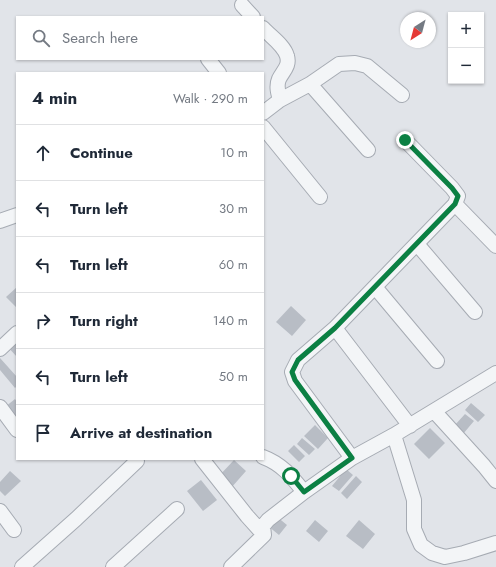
<!DOCTYPE html>
<meta charset="utf-8">
<style>
:root{--surface:#fff;--page:#f2f2f3;--text:#1f2937;--muted:#747a83;--line:#e0e1e3}
body{margin:0;font-family:Jost,sans-serif;background:var(--page);color:var(--text)}
.controls{position:absolute;right:12px;top:12px;display:grid;overflow:hidden;border-radius:0px;box-shadow:0 1px 3px #0004}
.controls button{width:36px;height:36px;display:grid;place-items:center;padding:0;border:0;border-bottom:1px solid var(--line);background:var(--surface);color:var(--text);font:20px sans-serif}
.compass{position:absolute;left:400px;top:12px;width:36px;height:36px;border-radius:50%;background:var(--surface);box-shadow:0 1px 3px #0004;rotate:216deg}
.stop{position:absolute;width:12px;height:12px;margin:-9px;border:3px solid #0b8043;border-radius:50%;background:#fff}
.stop.end{background:#0b8043;border-color:#fff;box-shadow:0 1px 4px #0008}
.list{margin:0;padding:0;list-style:none}
h2{display:flex;justify-content:space-between;align-items:center;height:52px;margin:0;padding:0 16px;font-size:17px}
h2 small{font-size:13px;font-weight:400;color:var(--muted)}
.list li{display:grid;grid-template-columns:26px 1fr auto;gap:12px;align-items:center;box-sizing:border-box;height:56px;padding:0 16px;border-top:1px solid var(--line)}
.list b{display:block;font-size:15px;white-space:nowrap}
.list em{font-size:13px;font-style:normal;color:var(--muted)}
.icon{flex:none;width:22px;height:22px;fill:none;stroke:currentColor;stroke-width:2;stroke-linecap:round;stroke-linejoin:round}
.map{position:relative;flex:none;width:496px;height:567px;overflow:hidden}
.search{position:absolute;background:var(--surface);box-shadow:0 1px 3px #0004;left:16px;top:16px;width:248px;height:44px;display:flex;align-items:center;gap:10px;box-sizing:border-box;padding:0 14px;border-radius:0px;color:var(--muted);font-size:15px}
.panel{position:absolute;background:var(--surface);box-shadow:0 1px 3px #0004;left:16px;top:72px;width:248px;height:388px;border-radius:0px}
.map>svg:first-child{display:block}
</style>
<div class="map">
<svg width="496" height="567" viewBox="0 0 496 567">
<rect width="100%" height="100%" fill="#e1e4e9"/>
<path fill="#b8bdc5" d="M 17,287 L 17,308 L 6,297 Z
M 291,306 L 306,320 L 292,336 L 276,322 Z
M 17,338 L 17,357 L 6,345 Z
M 0,358 L 17,377 L 17,386 L 15,388 L 0,370 Z
M 15,399 L 17,402 L 17,421 L 5,407 Z
M 471,403 L 485,415 L 478,422 L 465,410 Z
M 465,414 L 474,421 L 463,434 L 454,426 Z
M 315,425 L 328,438 L 318,449 L 304,436 Z
M 430,428 L 445,443 L 429,459 L 414,444 Z
M 302,438 L 315,449 L 309,455 L 297,444 Z
M 294,445 L 305,456 L 299,462 L 288,451 Z
M 234,460 L 246,471 L 231,488 L 218,477 Z
M 346,469 L 353,475 L 339,491 L 332,486 Z
M 10,471 L 21,481 L 5,496 L 0,491 L 0,482 Z
M 356,476 L 362,482 L 347,499 L 341,493 Z
M 201,480 L 217,500 L 203,511 L 187,491 Z
M 276,516 L 287,525 L 279,535 L 268,526 Z
M 315,520 L 328,531 L 319,542 L 306,531 Z
M 359,520 L 375,534 L 363,549 L 346,536 Z"/>
<g fill="none" stroke-linecap="round" stroke-linejoin="round">
<defs>
<path id="minor" d="M 242,5 L 253,17
M 263,28 C 270,36 284,45 287,56 C 290,66 283,71 279,79 C 276,86 278,93 280,100
M 208,59 L 219,73
M 310,84 L 368,150
M 263,113 L 280,100 L 310,84 L 339,64 L 355,63 L 367,66 L 402,95
M 263,127 L 320,197
M 405,140 L 452,188 L 458,196 L 455,204 L 335,328 L 410,426
M 455,204 L 496,246
M 0,221 L 17,215
M 417,244 L 475,312
M 375,287 L 437,361
M 0,349 L 17,333
M 0,407 L 17,430
M 434,411 L 484,466 L 496,481
M 394,435 L 414,500 L 414,529 L 421,545 L 432,553 L 445,557 L 464,553 L 496,543
M 263,457 C 282,464 292,477 304,492
M 352,458 L 394,435 L 496,373
M 202,459 L 247,516 L 264,535
M 0,511 L 14,530
M 22,567 L 76,519 L 137,461
M 113,567 L 177,509
M 231,567 L 264,535 L 263,526 L 268,520 L 304,492 L 352,458 L 295,381 L 292,372 L 298,360 L 335,328"/>
</defs>
<use href="#minor" stroke="#a6abb3" stroke-width="16"/>
<use href="#minor" stroke="#f3f5f7" stroke-width="14"/>
</g>
<g fill="none" stroke-linecap="round" stroke-linejoin="round">
<path stroke="#0b8043" stroke-width="5" d="M 291,476 L 304,492 L 352,458 L 295,380 L 292,372 L 298,360 L 335,328 L 455,204 L 458,196 L 452,188 L 405,140"/>
</g>
</svg>
<div class="controls">
<button>+</button>
<button>−</button>
</div>
<svg class="compass" viewBox="-18 -18 36 36"><path d="M0-13l5 13h-10z" fill="#e53935"/><path d="M0 13l5-13h-10z" fill="#747a83"/></svg>
<div class="stop" style="left:291px;top:476px"></div>
<div class="stop end" style="left:405px;top:140px"></div>
<div class="search"><svg class="icon" aria-label="search" viewBox="0 0 24 24"><circle cx="10" cy="10" r="6"/><path d="M15 15l6 6"/></svg>Search here</div>
<section class="panel">
<h2>4 min<small>Walk · 290 m</small></h2>
<ul class="list">
<li><svg class="icon" aria-label="ahead" viewBox="0 0 24 24"><path d="M12 20V5M6 11l6-6 6 6"/></svg><div><b>Continue</b></div><em>10 m</em></li>
<li><svg class="icon" aria-label="left" viewBox="0 0 24 24"><path d="M17 20v-9H6M10 6l-5 5 5 5"/></svg><div><b>Turn left</b></div><em>30 m</em></li>
<li><svg class="icon" aria-label="left" viewBox="0 0 24 24"><path d="M17 20v-9H6M10 6l-5 5 5 5"/></svg><div><b>Turn left</b></div><em>60 m</em></li>
<li><svg class="icon" aria-label="right" viewBox="0 0 24 24"><path d="M7 20v-9h11M14 6l5 5-5 5"/></svg><div><b>Turn right</b></div><em>140 m</em></li>
<li><svg class="icon" aria-label="left" viewBox="0 0 24 24"><path d="M17 20v-9H6M10 6l-5 5 5 5"/></svg><div><b>Turn left</b></div><em>50 m</em></li>
<li><svg class="icon" aria-label="arrive" viewBox="0 0 24 24"><path d="M6 21V4h12l-3 4 3 4H6"/></svg><div><b>Arrive at destination</b></div></li>
</ul>
</section>
</div>
